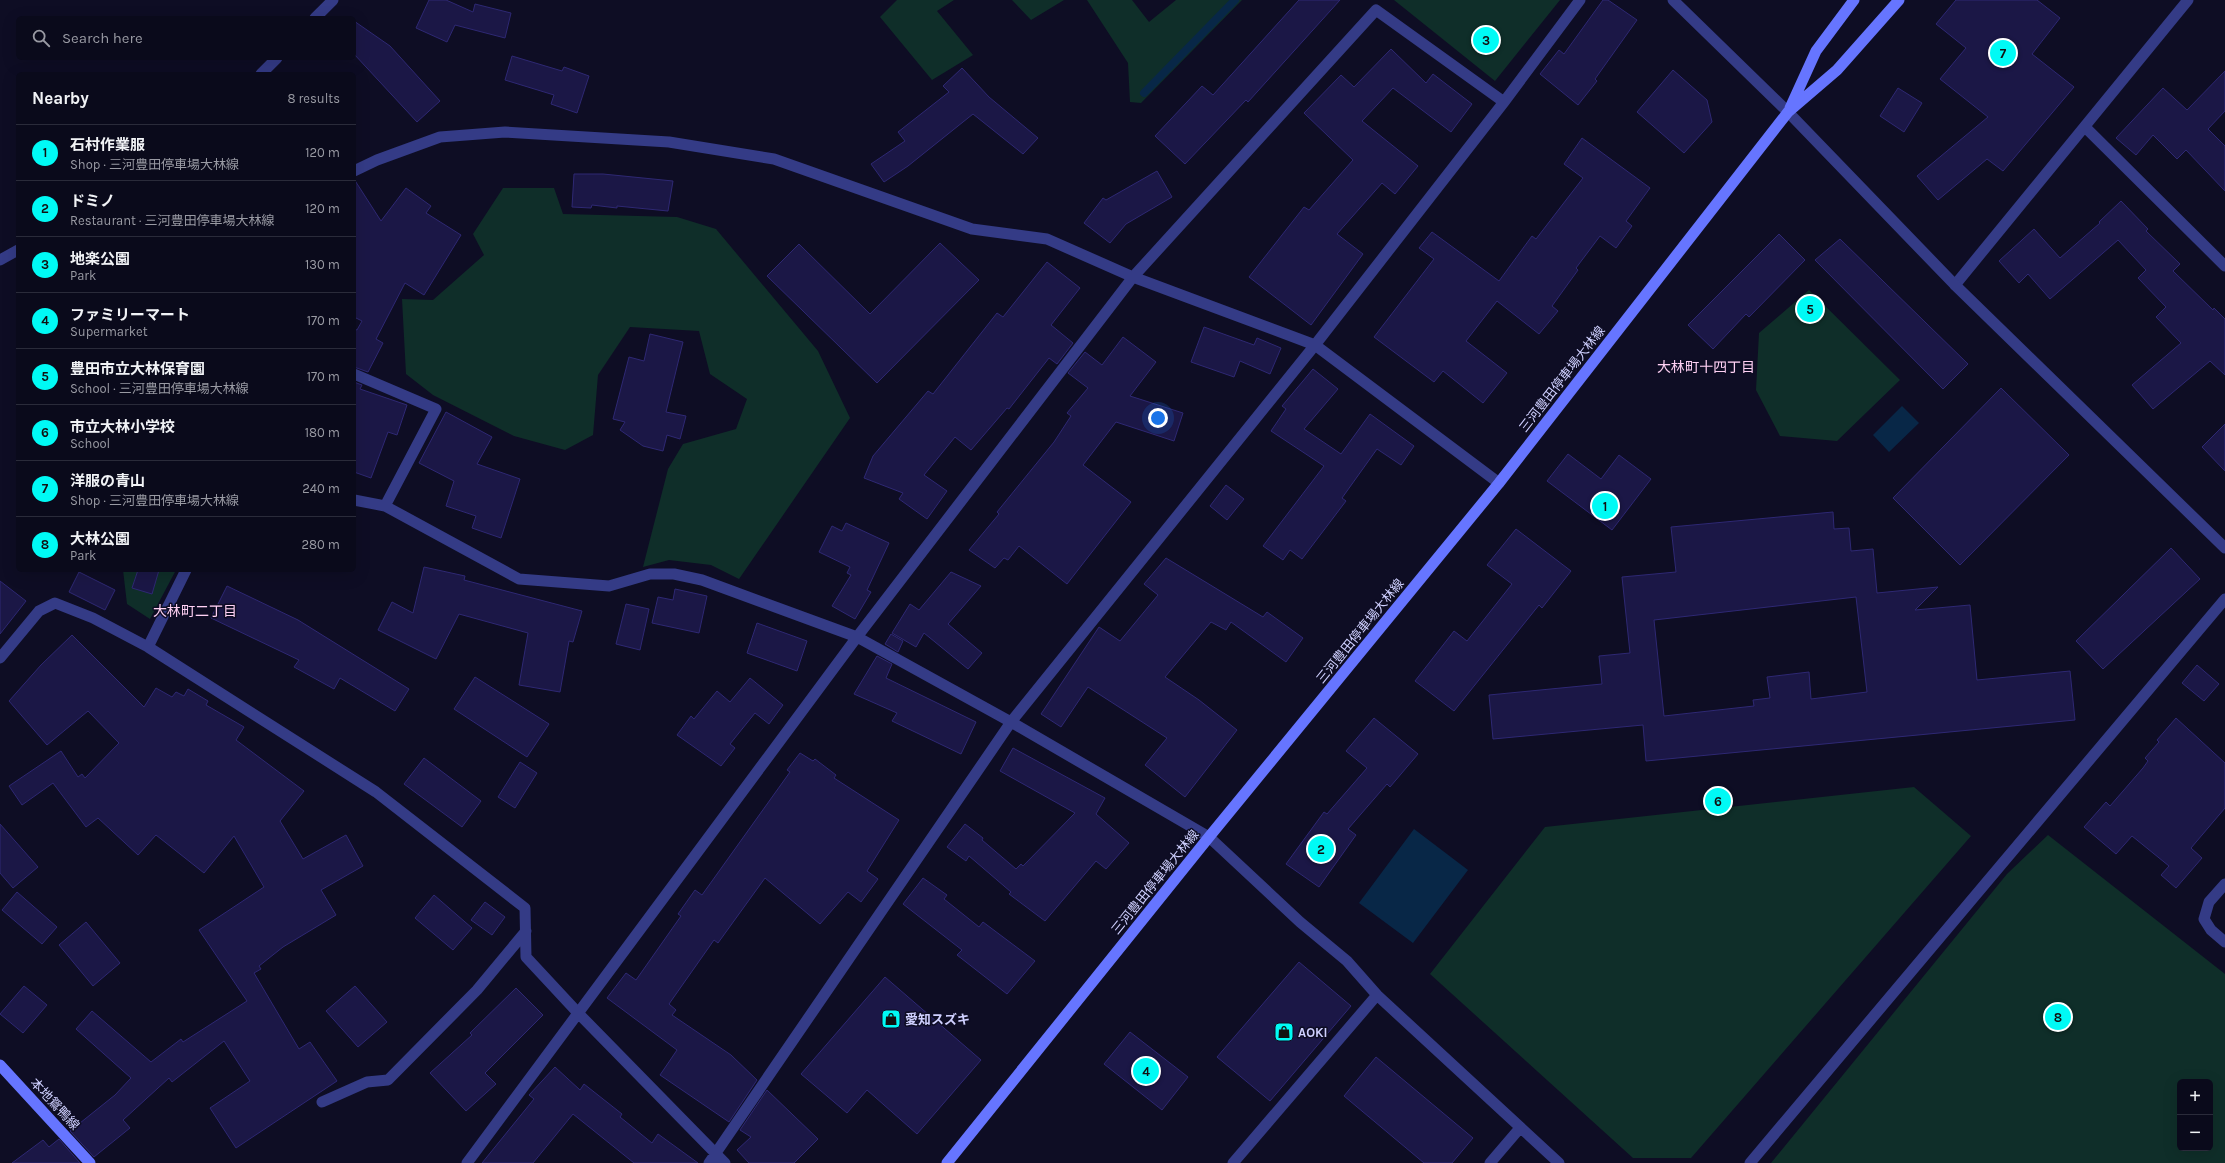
<!DOCTYPE html>
<meta charset="utf-8">
<style>
:root{--surface:#0a0a1b;--page:#181828;--text:#f1f3f6;--muted:#999aa3;--line:#2a2b3a;--accent:#00faf5}
body{margin:0;font-family:Karla,"Noto Sans JP",sans-serif;background:var(--page);color:var(--text)}
.controls{position:absolute;right:12px;bottom:12px;display:grid;overflow:hidden;border-radius:6px;box-shadow:0 4px 16px #0002}
.controls button{width:36px;height:36px;display:grid;place-items:center;padding:0;border:0;border-bottom:1px solid var(--line);background:var(--surface);color:var(--text);font:20px sans-serif}
.you{position:absolute;left:1158px;top:418px;width:14px;height:14px;margin:-10px;border:3px solid #fff;border-radius:50%;background:#1a73e8;box-shadow:0 0 0 6px #1a73e833}
.badge{display:grid;place-items:center;width:26px;height:26px;border-radius:50%;background:var(--accent);color:#111;font-size:13px;font-weight:700}
.pin{position:absolute;translate:-50% -50%;border:2px solid #fff;box-shadow:0 1px 4px #0006}
.list{margin:0;padding:0;list-style:none}
h2{display:flex;justify-content:space-between;align-items:center;height:52px;margin:0;padding:0 16px;font-size:17px}
h2 small{font-size:13px;font-weight:400;color:var(--muted)}
.list li{display:grid;grid-template-columns:26px 1fr auto;gap:12px;align-items:center;box-sizing:border-box;height:56px;padding:0 16px;border-top:1px solid var(--line)}
.list b{display:block;font-size:15px;white-space:nowrap}
.list p{margin:0;font-size:13px;white-space:nowrap;color:var(--muted)}
.list em{font-size:13px;font-style:normal;color:var(--muted)}
.icon{flex:none;width:22px;height:22px;fill:none;stroke:currentColor;stroke-width:2;stroke-linecap:round;stroke-linejoin:round}
.map{position:relative;flex:none;width:2225px;height:1163px;overflow:hidden}
.search{position:absolute;background:var(--surface);box-shadow:0 4px 16px #0002;left:16px;top:16px;width:340px;height:44px;display:flex;align-items:center;gap:10px;box-sizing:border-box;padding:0 14px;border-radius:6px;color:var(--muted);font-size:15px}
.panel{position:absolute;background:var(--surface);box-shadow:0 4px 16px #0002;left:16px;top:72px;width:340px;height:500px;border-radius:6px}
.map>svg:first-child{display:block}
</style>
<div class="map">
<svg width="2225" height="1163" viewBox="0 0 2225 1163">
<rect width="100%" height="100%" fill="#0e0d24"/>
<path fill="#0f2e29" fill-rule="evenodd" d="M 897,0 L 954,0 L 937,11 L 973,55 L 932,80 L 880,17 Z
M 1012,0 L 1064,0 L 1031,20 Z
M 1087,0 L 1132,0 L 1149,22 L 1176,0 L 1242,0 L 1141,103 L 1130,102 L 1128,63 Z
M 1394,0 L 1560,0 L 1495,81 Z
M 503,188 L 554,188 L 563,214 L 677,217 L 716,229 L 818,351 L 850,418 L 739,579 L 711,565 L 669,560 L 643,567 L 668,469 L 683,444 L 736,429 L 747,399 L 710,374 L 699,331 L 630,327 L 598,375 L 593,435 L 565,450 L 514,436 L 433,395 L 406,374 L 402,299 L 433,300 L 484,255 L 473,234 Z
M 1809,290 L 1900,380 L 1837,441 L 1780,436 L 1756,390 L 1759,333 Z
M 123,570 L 176,570 L 150,619 L 127,604 Z
M 1914,787 L 1971,836 L 1691,1158 L 1633,1158 L 1430,974 L 1545,827 Z
M 2048,835 L 2225,974 L 2225,1163 L 1771,1163 L 2007,874 ZM 2180,1082 L 2210,1082 L 2210,1148 L 2180,1148 Z"/>
<path fill="#082747" d="M 1902,406 L 1919,423 L 1889,452 L 1873,435 Z
M 1414,829 L 1468,870 L 1413,943 L 1359,903 Z"/>
<g fill="none" stroke-linecap="round" stroke-linejoin="round">
<path stroke="#082747" stroke-width="8" d="M 1144,93 L 1235,0"/>
</g>
<path fill="#1b1746" stroke="#2e2873" fill-rule="evenodd" d="M 429,0 L 446,0 L 473,12 L 475,4 L 511,13 L 505,38 L 455,25 L 447,42 L 416,28 Z
M 1299,0 L 1340,0 L 1248,102 L 1246,100 L 1185,164 L 1155,136 L 1202,86 L 1213,95 Z
M 1603,0 L 1608,0 L 1637,20 L 1595,79 L 1597,81 L 1578,105 L 1540,74 L 1559,50 L 1564,54 Z
M 1956,0 L 2037,0 L 2060,18 L 2032,54 L 2074,87 L 2003,171 L 1987,159 L 1938,200 L 1917,176 L 1988,117 L 1940,79 L 1966,48 L 1936,24 Z
M 354,21 L 390,46 L 440,101 L 417,122 L 354,54 Z
M 1391,49 L 1426,83 L 1433,74 L 1472,104 L 1451,132 L 1393,88 L 1362,121 L 1418,166 L 1395,194 L 1382,183 L 1337,234 L 1363,254 L 1311,325 L 1249,277 L 1304,207 L 1309,210 L 1353,160 L 1304,113 L 1341,75 L 1354,87 Z
M 512,56 L 562,71 L 564,67 L 589,76 L 577,113 L 551,104 L 554,95 L 505,80 Z
M 962,68 L 989,97 L 1038,138 L 1023,154 L 973,114 L 908,166 L 884,182 L 871,164 L 905,141 L 898,132 L 949,92 L 943,86 Z
M 1673,70 L 1707,100 L 1712,122 L 1684,153 L 1637,112 Z
M 2225,71 L 2225,111 L 2208,129 L 2225,146 L 2225,191 L 2186,150 L 2177,159 L 2153,135 L 2136,155 L 2116,138 L 2163,88 L 2187,110 Z
M 1898,88 L 1922,103 L 1904,132 L 1880,116 Z
M 1582,138 L 1650,188 L 1626,221 L 1632,226 L 1616,248 L 1600,236 L 1576,268 L 1578,270 L 1552,306 L 1558,311 L 1539,334 L 1497,301 L 1466,341 L 1507,373 L 1483,403 L 1443,371 L 1434,382 L 1374,337 L 1434,259 L 1419,248 L 1432,232 L 1499,281 L 1532,236 L 1536,239 L 1583,178 L 1564,164 Z
M 1157,171 L 1172,197 L 1126,224 L 1110,243 L 1084,223 L 1103,198 L 1106,200 Z
M 574,174 L 603,174 L 673,181 L 668,211 L 617,206 L 617,208 L 592,205 L 591,208 L 572,207 Z
M 354,179 L 381,221 L 406,188 L 431,206 L 426,213 L 461,235 L 424,295 L 405,283 L 376,339 L 383,343 L 368,372 L 354,367 L 354,329 L 357,330 L 362,321 L 354,317 Z
M 2121,201 L 2148,229 L 2146,231 L 2180,264 L 2173,271 L 2213,310 L 2214,308 L 2225,319 L 2225,375 L 2210,361 L 2153,409 L 2132,385 L 2181,343 L 2156,317 L 2166,307 L 2138,278 L 2146,270 L 2118,240 L 2050,299 L 2028,274 L 2019,283 L 1999,261 L 2034,229 L 2060,258 L 2100,223 L 2099,222 Z
M 1779,234 L 1805,260 L 1749,317 L 1746,314 L 1713,349 L 1688,325 Z
M 1840,239 L 1968,364 L 1943,389 L 1815,260 Z
M 940,243 L 979,280 L 877,383 L 767,276 L 799,244 L 870,314 Z
M 1047,262 L 1080,288 L 1051,325 L 1073,343 L 1057,364 L 1049,358 L 1009,409 L 1007,408 L 971,450 L 955,437 L 924,475 L 947,491 L 927,519 L 899,499 L 903,493 L 864,478 L 873,456 L 928,391 L 933,394 L 997,313 L 1003,317 Z
M 1204,327 L 1254,345 L 1257,338 L 1281,348 L 1270,374 L 1240,361 L 1234,377 L 1191,362 Z
M 650,334 L 683,342 L 666,412 L 686,416 L 680,439 L 667,435 L 663,451 L 643,446 L 620,430 L 625,422 L 613,419 L 629,357 L 644,361 Z
M 1123,337 L 1156,362 L 1130,396 L 1183,413 L 1174,441 L 1116,422 L 1083,465 L 1131,502 L 1067,584 L 1019,546 L 1008,560 L 1004,558 L 995,568 L 969,550 L 999,514 L 997,512 L 1054,442 L 1071,416 L 1067,413 L 1088,388 L 1068,373 L 1085,352 L 1102,365 Z
M 1313,369 L 1338,389 L 1304,429 L 1341,454 L 1370,414 L 1414,446 L 1401,465 L 1377,449 L 1342,498 L 1346,501 L 1302,559 L 1290,550 L 1283,560 L 1263,546 L 1324,466 L 1271,431 L 1286,409 L 1282,406 Z
M 354,382 L 362,385 L 360,389 L 407,405 L 397,435 L 388,432 L 371,478 L 354,472 Z
M 2001,388 L 2069,455 L 1960,565 L 1893,498 Z
M 446,412 L 492,437 L 477,464 L 520,479 L 501,538 L 472,528 L 476,516 L 446,506 L 454,481 L 419,463 Z
M 2225,424 L 2225,471 L 2202,447 Z
M 1568,454 L 1601,479 L 1619,455 L 1651,479 L 1612,530 L 1547,481 Z
M 1226,485 L 1244,499 L 1227,520 L 1210,506 Z
M 1833,512 L 1834,529 L 1849,528 L 1851,551 L 1873,549 L 1877,593 L 1938,587 L 1915,610 L 1970,605 L 1977,680 L 2070,671 L 2075,720 L 1646,761 L 1643,725 L 1493,739 L 1489,695 L 1602,684 L 1599,656 L 1630,653 L 1622,577 L 1676,572 L 1671,527 ZM 1856,597 L 1867,692 L 1811,699 L 1809,672 L 1767,677 L 1770,698 L 1753,700 L 1754,706 L 1664,716 L 1654,620 Z
M 846,523 L 889,543 L 867,590 L 871,592 L 855,619 L 832,606 L 851,575 L 847,573 L 850,567 L 819,552 L 832,526 L 842,531 Z
M 1516,529 L 1571,571 L 1542,608 L 1539,605 L 1454,711 L 1415,681 L 1454,631 L 1467,641 L 1512,584 L 1487,565 Z
M 2171,548 L 2200,579 L 2103,669 L 2076,641 Z
M 1166,558 L 1263,617 L 1267,612 L 1303,638 L 1286,662 L 1231,622 L 1226,630 L 1211,622 L 1165,677 L 1199,700 L 1237,730 L 1185,797 L 1145,765 L 1167,738 L 1088,687 L 1061,727 L 1041,714 L 1099,627 L 1120,641 L 1158,595 L 1144,584 Z
M 424,567 L 465,576 L 464,580 L 582,611 L 573,642 L 569,641 L 560,692 L 519,685 L 528,633 L 459,614 L 436,659 L 378,630 L 392,602 L 413,613 Z
M 138,570 L 159,570 L 152,594 L 132,588 Z
M 79,572 L 115,590 L 105,610 L 69,592 Z
M 951,572 L 981,586 L 948,624 L 982,653 L 968,669 L 924,633 L 916,647 L 892,633 L 910,604 L 919,610 Z
M 0,581 L 26,601 L 0,634 Z
M 227,586 L 298,620 L 409,689 L 395,711 L 340,678 L 334,689 L 294,667 L 299,660 L 211,618 Z
M 675,589 L 707,596 L 699,633 L 652,623 L 658,597 L 673,600 Z
M 626,604 L 649,609 L 640,650 L 616,644 Z
M 757,623 L 807,641 L 797,671 L 747,653 Z
M 891,634 L 903,641 L 898,652 L 885,644 Z
M 72,635 L 144,707 L 156,688 L 172,697 L 176,692 L 184,696 L 188,689 L 208,701 L 206,705 L 244,727 L 236,740 L 304,791 L 280,821 L 303,859 L 346,835 L 363,866 L 321,890 L 336,915 L 283,947 L 259,966 L 261,969 L 254,973 L 299,1049 L 310,1042 L 337,1081 L 236,1148 L 210,1108 L 250,1081 L 224,1041 L 172,1082 L 169,1078 L 123,1120 L 130,1128 L 94,1157 L 70,1131 L 115,1095 L 131,1078 L 76,1029 L 92,1011 L 151,1062 L 181,1039 L 183,1042 L 247,1001 L 199,930 L 264,887 L 234,836 L 204,873 L 156,835 L 138,855 L 98,818 L 86,827 L 53,783 L 22,805 L 9,786 L 61,751 L 78,777 L 82,774 L 85,778 L 119,743 L 88,711 L 47,745 L 9,701 L 41,665 Z
M 877,656 L 892,664 L 886,678 L 976,722 L 961,754 L 892,721 L 897,713 L 854,694 Z
M 2197,665 L 2219,684 L 2204,701 L 2182,683 Z
M 475,677 L 549,724 L 527,757 L 454,709 Z
M 750,678 L 783,705 L 769,724 L 755,713 L 730,744 L 735,748 L 721,766 L 677,735 L 691,716 L 694,719 L 717,691 L 730,702 Z
M 1374,718 L 1418,754 L 1390,787 L 1387,784 L 1348,829 L 1356,835 L 1319,887 L 1286,864 L 1324,812 L 1327,814 L 1367,768 L 1346,751 Z
M 2176,718 L 2225,763 L 2225,808 L 2191,848 L 2202,858 L 2176,888 L 2161,875 L 2169,866 L 2132,836 L 2116,854 L 2084,827 L 2106,802 L 2110,806 L 2143,768 L 2148,761 L 2145,758 L 2159,742 L 2157,740 Z
M 1013,748 L 1105,798 L 1096,814 L 1129,843 L 1106,869 L 1096,861 L 1045,921 L 1009,894 L 1011,892 L 969,856 L 966,861 L 947,847 L 965,824 L 983,838 L 982,840 L 1016,869 L 1021,864 L 1023,866 L 1075,813 L 1000,771 Z
M 800,753 L 813,761 L 815,759 L 836,775 L 834,778 L 899,820 L 867,871 L 878,879 L 861,902 L 848,892 L 820,924 L 765,878 L 718,943 L 714,940 L 669,1004 L 676,1010 L 672,1015 L 731,1055 L 757,1080 L 729,1122 L 660,1075 L 677,1050 L 607,998 L 626,973 L 636,980 L 681,916 L 678,914 L 695,890 L 702,895 L 790,772 L 787,770 Z
M 424,758 L 481,801 L 462,827 L 404,784 Z
M 520,762 L 537,773 L 515,808 L 498,797 Z
M 0,824 L 38,867 L 13,888 L 0,873 Z
M 923,878 L 947,895 L 944,899 L 979,927 L 983,922 L 1035,961 L 1007,994 L 957,955 L 962,950 L 903,904 Z
M 17,892 L 57,927 L 42,944 L 2,910 Z
M 434,895 L 472,928 L 453,950 L 415,918 Z
M 485,902 L 505,917 L 492,935 L 471,920 Z
M 86,922 L 120,963 L 93,986 L 59,945 Z
M 1299,962 L 1351,1006 L 1270,1101 L 1217,1057 Z
M 885,977 L 981,1060 L 917,1134 L 867,1090 L 847,1113 L 801,1074 Z
M 24,986 L 47,1005 L 23,1033 L 0,1014 Z
M 355,986 L 387,1022 L 358,1047 L 326,1011 Z
M 516,988 L 543,1015 L 485,1073 L 496,1084 L 466,1111 L 430,1073 L 472,1035 L 470,1033 Z
M 1130,1032 L 1188,1077 L 1162,1110 L 1104,1064 Z
M 1376,1057 L 1473,1138 L 1452,1163 L 1424,1163 L 1344,1096 Z
M 555,1067 L 580,1090 L 584,1084 L 622,1114 L 620,1117 L 652,1143 L 658,1134 L 698,1163 L 634,1163 L 573,1114 L 533,1163 L 482,1163 L 534,1099 L 529,1095 Z
M 767,1090 L 818,1139 L 794,1163 L 749,1163 L 737,1150 L 751,1137 L 740,1130 Z
M 59,1139 L 80,1163 L 12,1163 L 43,1140 L 49,1147 Z"/>
<g fill="none" stroke-linecap="round" stroke-linejoin="round">
<path stroke="#343b86" stroke-width="11" d="M 315,18 L 333,0
M 261,74 L 277,58
M 2086,128 L 2225,266
M 354,171 L 377,160 L 440,137 L 505,132 L 669,142 L 774,159 L 972,229 L 1047,239 L 1133,277 L 1315,345 L 1499,483
M 0,260 L 18,250
M 1955,285 L 2188,0
M 354,374 L 436,409 L 385,506
M 354,500 L 385,506 L 519,579 L 609,586 L 650,574 L 674,574 L 702,580 L 857,637 L 1011,722 L 1209,837 L 1300,922 L 1347,961 L 1377,995 L 1559,1163
M 148,647 L 186,570
M 0,658 L 39,611 L 55,603 L 93,618 L 148,647 L 376,792 L 525,908 L 526,957 L 579,1014 L 725,1163
M 2225,884 L 2209,902 L 2204,919 L 2211,930 L 2225,942
M 322,1102 L 367,1082 L 388,1080 L 477,990 L 526,931
M 467,1163 L 857,637 L 1133,277 L 1376,10 L 1504,102
M 709,1163 L 1011,722 L 1315,345 L 1504,102 L 1580,0
M 1233,1163 L 1377,995
M 1490,1163 L 1520,1128
M 1750,1163 L 2225,599"/>
<path stroke="#343b86" stroke-width="11" d="M 1673,0 L 1788,112 L 1955,285 L 2225,548"/>
<path stroke="#6675ff" stroke-width="11" d="M 1790,108 L 1816,51 L 1854,0
M 0,1065 L 90,1163
M 947,1163 L 1209,837 L 1499,483 L 1788,112 L 1837,70 L 1899,0"/>
</g>
<defs>
<symbol id="shop-square" viewBox="-11 -11 22 22"><rect x="-9" y="-9" width="18" height="18" rx="4" fill="#00faf5" stroke="#0e0d24"/><path d="M-5-2.5h2.3a2.7 3.5 0 0 1 5.4 0H5L5.5 6h-11ZM-1.5-2.5h3a1.5 2.3 0 0 0-3 0Z" fill="#111"/></symbol>
</defs>
<g fill-rule="evenodd">
<use href="#shop-square" x="880" y="1008" width="22" height="22"/>
<use href="#shop-square" x="1273" y="1021" width="22" height="22"/>
</g>
<g text-anchor="middle" dominant-baseline="central" stroke-width="3" stroke-linejoin="round" paint-order="stroke">
<g font-size="13" fill="#cfd0ff" stroke="#0e0d24">
<text transform="translate(1562 379) rotate(-52)">三河豊田停車場大林線</text>
<text transform="translate(1360 631) rotate(-51)">三河豊田停車場大林線</text>
<text transform="translate(1155 882) rotate(-51)">三河豊田停車場大林線</text>
<text transform="translate(55 1104) rotate(47)">本地鴛鴨線</text>
</g>
<g font-size="13" font-weight="bold" fill="#cfd0ff" stroke="#0e0d24" text-anchor="start">
<text x="905" y="1019">愛知スズキ</text>
<text x="1298" y="1032">AOKI</text>
</g>
<g font-size="14" fill="#ffd1f4" stroke="#0e0d24">
<text x="1706" y="367">大林町十四丁目</text>
<text x="195" y="611">大林町二丁目</text>
</g>
</g>
</svg>
<div class="controls">
<button>+</button>
<button>−</button>
</div>
<div class="you"></div>
<div class="pin badge" style="left:1605px;top:506px">1</div>
<div class="pin badge" style="left:1321px;top:849px">2</div>
<div class="pin badge" style="left:1486px;top:40px">3</div>
<div class="pin badge" style="left:1146px;top:1071px">4</div>
<div class="pin badge" style="left:1810px;top:309px">5</div>
<div class="pin badge" style="left:1718px;top:801px">6</div>
<div class="pin badge" style="left:2003px;top:53px">7</div>
<div class="pin badge" style="left:2058px;top:1017px">8</div>
<div class="search"><svg class="icon" aria-label="search" viewBox="0 0 24 24"><circle cx="10" cy="10" r="6"/><path d="M15 15l6 6"/></svg>Search here</div>
<section class="panel">
<h2>Nearby<small>8 results</small></h2>
<ul class="list">
<li><span class="badge">1</span><div><b>石村作業服</b><p>Shop · 三河豊田停車場大林線</p></div><em>120 m</em></li>
<li><span class="badge">2</span><div><b>ドミノ</b><p>Restaurant · 三河豊田停車場大林線</p></div><em>120 m</em></li>
<li><span class="badge">3</span><div><b>地楽公園</b><p>Park</p></div><em>130 m</em></li>
<li><span class="badge">4</span><div><b>ファミリーマート</b><p>Supermarket</p></div><em>170 m</em></li>
<li><span class="badge">5</span><div><b>豊田市立大林保育園</b><p>School · 三河豊田停車場大林線</p></div><em>170 m</em></li>
<li><span class="badge">6</span><div><b>市立大林小学校</b><p>School</p></div><em>180 m</em></li>
<li><span class="badge">7</span><div><b>洋服の青山</b><p>Shop · 三河豊田停車場大林線</p></div><em>240 m</em></li>
<li><span class="badge">8</span><div><b>大林公園</b><p>Park</p></div><em>280 m</em></li>
</ul>
</section>
</div>
